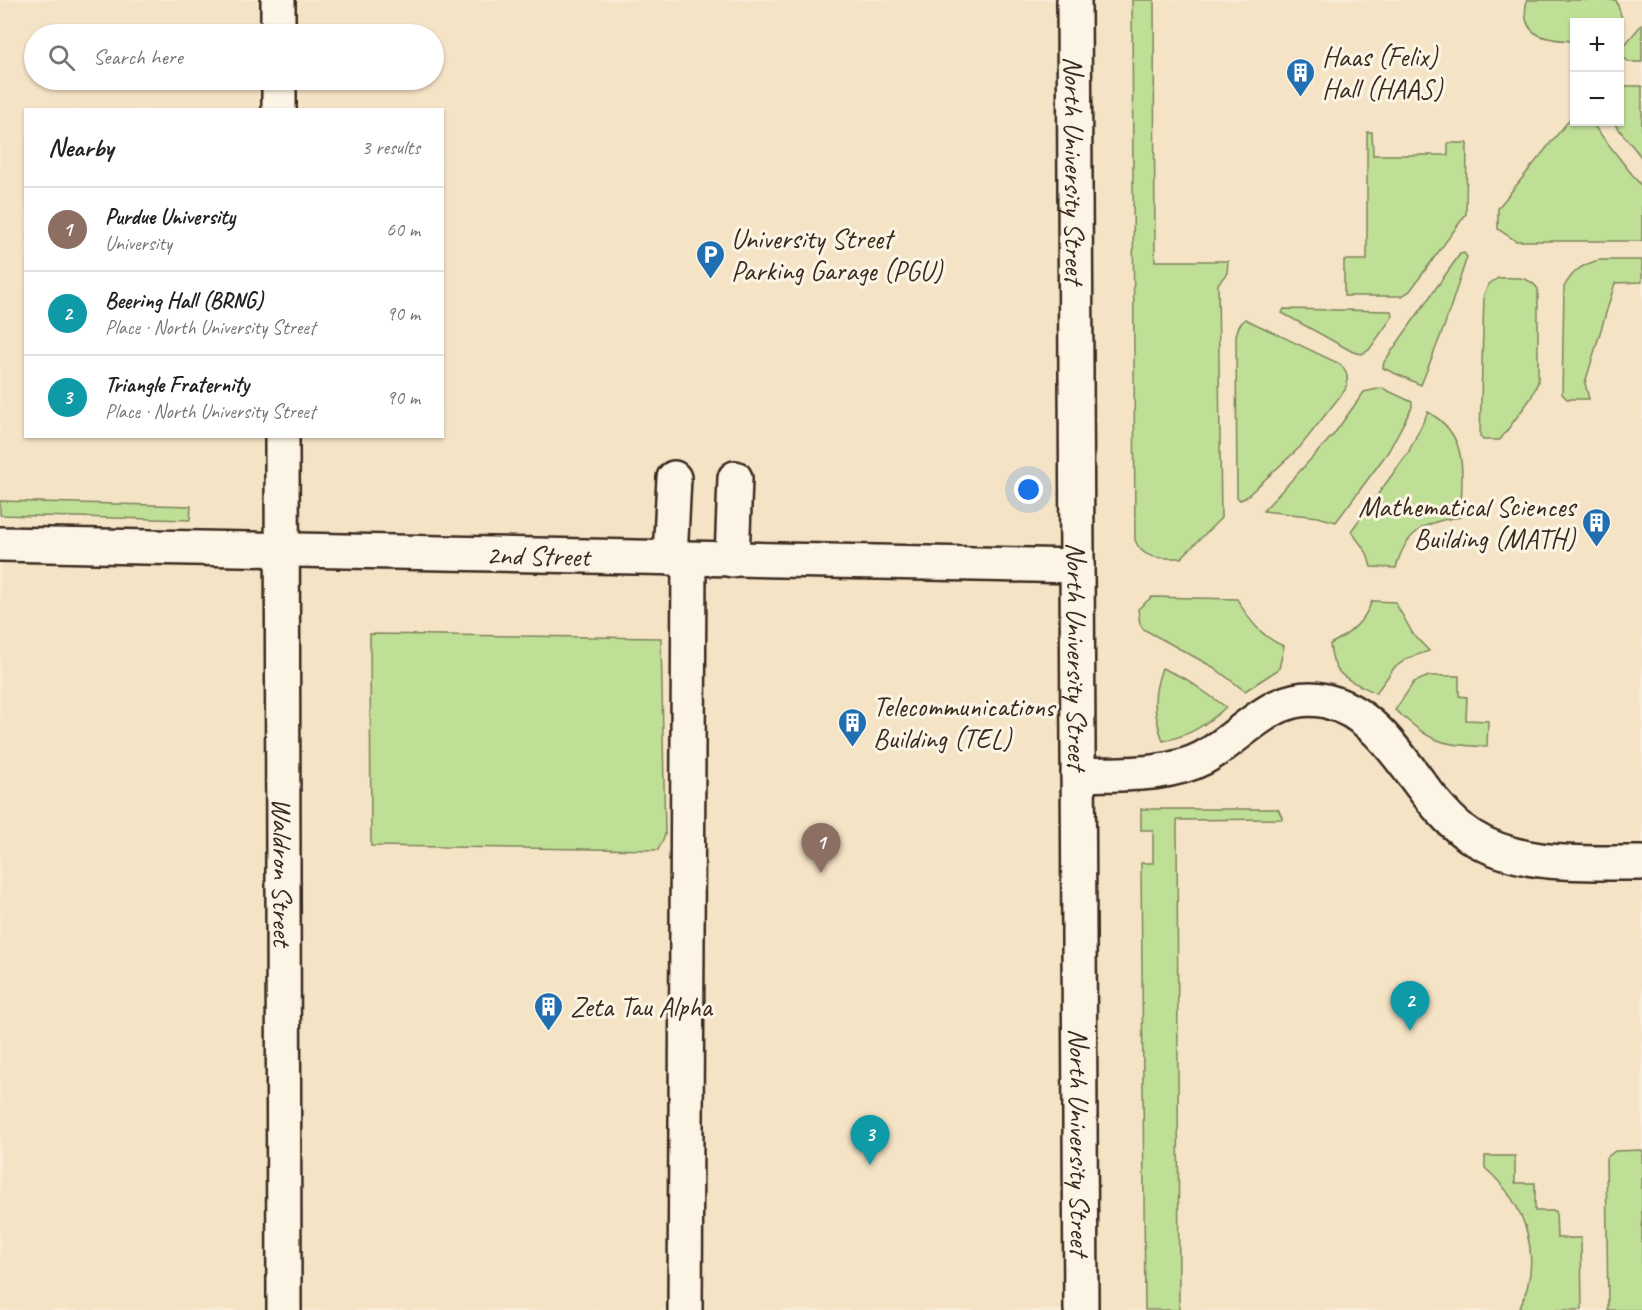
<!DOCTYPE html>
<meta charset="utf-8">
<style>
:root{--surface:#fff;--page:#f2f2f2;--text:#222;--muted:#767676;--line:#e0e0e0;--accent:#1f6fb2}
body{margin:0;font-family:Caveat,sans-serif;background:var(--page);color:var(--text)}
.controls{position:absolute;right:18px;top:18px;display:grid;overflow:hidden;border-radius:0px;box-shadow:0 2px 4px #0004}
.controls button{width:54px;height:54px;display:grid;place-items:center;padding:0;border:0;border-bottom:2px solid var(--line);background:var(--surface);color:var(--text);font:30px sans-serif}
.you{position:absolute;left:1029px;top:490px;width:21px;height:21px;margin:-15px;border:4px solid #fff;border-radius:50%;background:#1a73e8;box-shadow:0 0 0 9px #1a73e833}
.badge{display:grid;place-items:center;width:39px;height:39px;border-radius:50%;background:var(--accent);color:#fff;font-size:20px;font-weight:700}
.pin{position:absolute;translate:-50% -50px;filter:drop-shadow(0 2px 3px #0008)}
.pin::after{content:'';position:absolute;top:32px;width:21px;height:18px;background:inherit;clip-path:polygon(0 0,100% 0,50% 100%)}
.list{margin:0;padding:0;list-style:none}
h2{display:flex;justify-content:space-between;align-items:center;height:78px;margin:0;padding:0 24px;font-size:26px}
h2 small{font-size:20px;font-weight:400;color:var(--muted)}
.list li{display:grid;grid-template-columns:39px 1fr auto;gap:18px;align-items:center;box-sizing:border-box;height:84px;padding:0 24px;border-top:2px solid var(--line)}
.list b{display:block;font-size:22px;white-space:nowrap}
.list p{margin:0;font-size:20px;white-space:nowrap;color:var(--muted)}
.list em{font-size:20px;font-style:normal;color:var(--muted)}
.icon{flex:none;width:33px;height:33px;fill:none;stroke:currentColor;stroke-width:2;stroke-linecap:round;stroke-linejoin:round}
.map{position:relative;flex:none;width:1642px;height:1310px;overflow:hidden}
.search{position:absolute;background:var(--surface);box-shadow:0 2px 4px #0004;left:24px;top:24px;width:420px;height:66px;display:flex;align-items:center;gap:15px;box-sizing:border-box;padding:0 21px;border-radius:33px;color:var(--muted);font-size:22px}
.panel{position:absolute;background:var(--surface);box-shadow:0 2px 4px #0004;left:24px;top:108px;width:420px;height:330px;border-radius:0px}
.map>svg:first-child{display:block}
</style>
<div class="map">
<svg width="1642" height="1310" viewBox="0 0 1642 1310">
<rect width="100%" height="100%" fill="#f9edd7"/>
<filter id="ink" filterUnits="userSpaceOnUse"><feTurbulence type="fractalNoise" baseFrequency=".0167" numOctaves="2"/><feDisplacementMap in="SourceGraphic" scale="12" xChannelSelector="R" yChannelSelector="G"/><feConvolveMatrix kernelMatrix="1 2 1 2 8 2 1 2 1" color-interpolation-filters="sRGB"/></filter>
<g filter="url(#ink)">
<path fill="#f5e3c6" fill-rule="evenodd" d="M 0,0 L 1642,0 L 1642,1310 L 0,1310 ZM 1574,22 L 1620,22 L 1620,122 L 1574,122 ZM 34,34 L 434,34 L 434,80 L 34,80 ZM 26,110 L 442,110 L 442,436 L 26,436 Z"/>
<path fill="#bfdf97" stroke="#7d845a" stroke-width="1.5" d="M 1132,0 L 1154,0 L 1155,261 L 1228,261 L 1227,273 L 1218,284 L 1221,518 L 1181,558 C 1162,558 1143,561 1135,540 Z
M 1527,0 L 1616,0 L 1622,18 L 1619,22 L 1574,22 L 1574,41 C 1547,40 1518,37 1527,0 Z
M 1642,24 L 1642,62 L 1629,62 L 1623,57 L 1623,47 Z
M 1620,86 L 1642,86 L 1642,158 L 1613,122 L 1620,122 Z
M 1574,114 L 1574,122 L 1591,122 L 1642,187 L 1642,241 L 1516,241 L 1498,229 L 1498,208 Z
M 1367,132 L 1372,132 L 1373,155 L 1448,155 L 1448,143 L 1467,143 L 1466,214 L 1410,291 L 1402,296 L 1344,296 L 1344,260 L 1367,260 Z
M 1464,253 L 1467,257 L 1444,327 L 1421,385 L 1383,368 L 1384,362 L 1460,254 Z
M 1599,260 L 1642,260 L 1642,282 L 1615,283 L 1585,383 L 1589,399 L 1567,399 L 1562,394 L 1564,287 C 1573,271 1581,265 1599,260 Z
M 1498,278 C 1514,278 1528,275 1538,289 L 1538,382 L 1531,398 L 1500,440 L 1483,440 L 1480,436 L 1484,294 L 1489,284 Z
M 1284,309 L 1391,311 L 1393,316 L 1369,350 L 1362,354 L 1353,352 L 1282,313 Z
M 1245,319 L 1340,364 C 1348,373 1349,379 1345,390 L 1300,447 L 1245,498 L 1240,500 L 1237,497 L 1236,335 L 1239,326 Z
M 1382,388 L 1412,402 L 1412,407 L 1388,452 L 1336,522 L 1318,517 L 1263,511 L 1334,434 L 1364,392 Z
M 1428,412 C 1471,436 1461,475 1461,517 C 1425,521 1405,532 1396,568 L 1371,567 L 1367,553 L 1351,531 L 1408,453 Z
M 0,501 L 191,506 L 190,520 L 0,515 Z
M 1152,597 L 1237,599 C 1249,620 1261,637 1284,646 L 1279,669 L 1245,691 L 1213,667 L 1143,629 L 1140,624 L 1138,609 Z
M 1372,601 L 1395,602 L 1413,634 L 1429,651 L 1408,658 L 1394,668 L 1376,693 C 1348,679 1333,679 1330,644 C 1350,634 1364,622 1372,601 Z
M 370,634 L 661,638 L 665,835 L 658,850 L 371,846 Z
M 1162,668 L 1186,679 L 1226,707 C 1206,725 1189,736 1163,741 C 1153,712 1152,696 1162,668 Z
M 1429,676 L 1459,676 L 1459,696 L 1467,697 L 1466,720 L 1488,721 L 1487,747 C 1436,744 1434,743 1395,710 L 1414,682 Z
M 1141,809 L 1278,809 L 1283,819 L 1177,820 L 1179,1310 L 1145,1310 L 1141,863 L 1153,863 L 1153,830 L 1141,830 Z
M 1642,1150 L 1642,1310 L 1608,1310 L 1606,1158 L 1615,1151 Z
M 1485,1156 L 1515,1156 L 1515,1183 L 1535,1183 L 1535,1211 L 1556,1211 L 1557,1238 L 1581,1238 L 1582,1310 L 1519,1310 C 1544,1257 1527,1205 1485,1168 Z"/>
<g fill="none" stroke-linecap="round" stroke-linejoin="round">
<defs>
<g id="minor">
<path d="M 278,0 L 278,34"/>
<path id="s1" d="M 1074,0 L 1081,1310"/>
<path d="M 279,80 L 279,110"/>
<path id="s2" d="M 282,436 L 284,1310"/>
<path id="s3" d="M 0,544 L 1077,566"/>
<path d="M 670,558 L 674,478"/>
<path d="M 732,560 L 735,478"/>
<path d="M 1078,775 C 1118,773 1167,777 1203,758 C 1244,736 1274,689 1326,701 C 1393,717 1417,801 1470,836 C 1522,869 1584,862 1642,863"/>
<path d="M 685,1310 L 689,559"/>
</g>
</defs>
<use href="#minor" stroke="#3b2a1e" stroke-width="38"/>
<use href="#minor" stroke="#fcf5e5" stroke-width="33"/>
</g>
</g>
<defs>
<symbol id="building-pin" viewBox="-11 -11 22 30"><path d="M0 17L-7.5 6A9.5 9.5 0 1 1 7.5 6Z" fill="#1f6fb2" stroke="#fcf5e5"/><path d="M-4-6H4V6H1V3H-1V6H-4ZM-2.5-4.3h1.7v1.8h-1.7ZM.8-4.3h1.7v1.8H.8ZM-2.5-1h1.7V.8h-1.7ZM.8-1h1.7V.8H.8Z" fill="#fff"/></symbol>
<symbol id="parking-pin" viewBox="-11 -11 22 30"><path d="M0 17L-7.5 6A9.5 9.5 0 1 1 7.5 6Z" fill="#1f6fb2" stroke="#fcf5e5"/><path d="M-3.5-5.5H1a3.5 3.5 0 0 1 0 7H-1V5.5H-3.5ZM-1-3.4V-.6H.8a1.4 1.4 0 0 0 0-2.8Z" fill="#fff"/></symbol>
</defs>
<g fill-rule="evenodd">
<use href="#building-pin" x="1284" y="56" width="33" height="45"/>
<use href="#parking-pin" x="694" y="238" width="33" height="45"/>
<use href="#building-pin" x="1580" y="506" width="33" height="45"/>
<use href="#building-pin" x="836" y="706" width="33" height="45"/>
<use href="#building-pin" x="532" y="990" width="33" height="45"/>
</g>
<g text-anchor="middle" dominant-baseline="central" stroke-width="6" stroke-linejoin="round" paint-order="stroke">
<g font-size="28" fill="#3b2a1e" stroke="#fcf5e5" text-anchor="start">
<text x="1322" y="56">Haas (Felix)<tspan x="1322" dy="32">Hall (HAAS)</tspan></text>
<text x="731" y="238">University Street<tspan x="731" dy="32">Parking Garage (PGU)</tspan></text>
<text x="1575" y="506" text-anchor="end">Mathematical Sciences<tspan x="1575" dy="32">Building (MATH)</tspan></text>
<text x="873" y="706">Telecommunications<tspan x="873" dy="32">Building (TEL)</tspan></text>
<text x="570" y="1006">Zeta Tau Alpha</text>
</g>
<g font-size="28" fill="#3b2a1e" stroke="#fcf5e5">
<text stroke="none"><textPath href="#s1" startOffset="170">North University Street</textPath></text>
<text stroke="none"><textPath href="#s3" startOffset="538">2nd Street</textPath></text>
<text stroke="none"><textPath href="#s1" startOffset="656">North University Street</textPath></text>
<text stroke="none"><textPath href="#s2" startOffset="436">Waldron Street</textPath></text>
<text stroke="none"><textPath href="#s1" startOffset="1142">North University Street</textPath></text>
</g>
</g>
</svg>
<div class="controls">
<button>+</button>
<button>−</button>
</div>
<div class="you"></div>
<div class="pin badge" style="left:821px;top:873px;background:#8d6e63">1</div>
<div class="pin badge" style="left:1410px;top:1031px;background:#0f9aa8">2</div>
<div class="pin badge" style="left:870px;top:1165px;background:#0f9aa8">3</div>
<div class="search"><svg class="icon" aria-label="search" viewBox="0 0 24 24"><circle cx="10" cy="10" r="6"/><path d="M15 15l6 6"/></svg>Search here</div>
<section class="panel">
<h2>Nearby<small>3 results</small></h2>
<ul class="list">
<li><span class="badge" style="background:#8d6e63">1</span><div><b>Purdue University</b><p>University</p></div><em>60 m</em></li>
<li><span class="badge" style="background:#0f9aa8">2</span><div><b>Beering Hall (BRNG)</b><p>Place · North University Street</p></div><em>90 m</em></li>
<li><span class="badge" style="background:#0f9aa8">3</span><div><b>Triangle Fraternity</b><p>Place · North University Street</p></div><em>90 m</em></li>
</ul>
</section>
</div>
